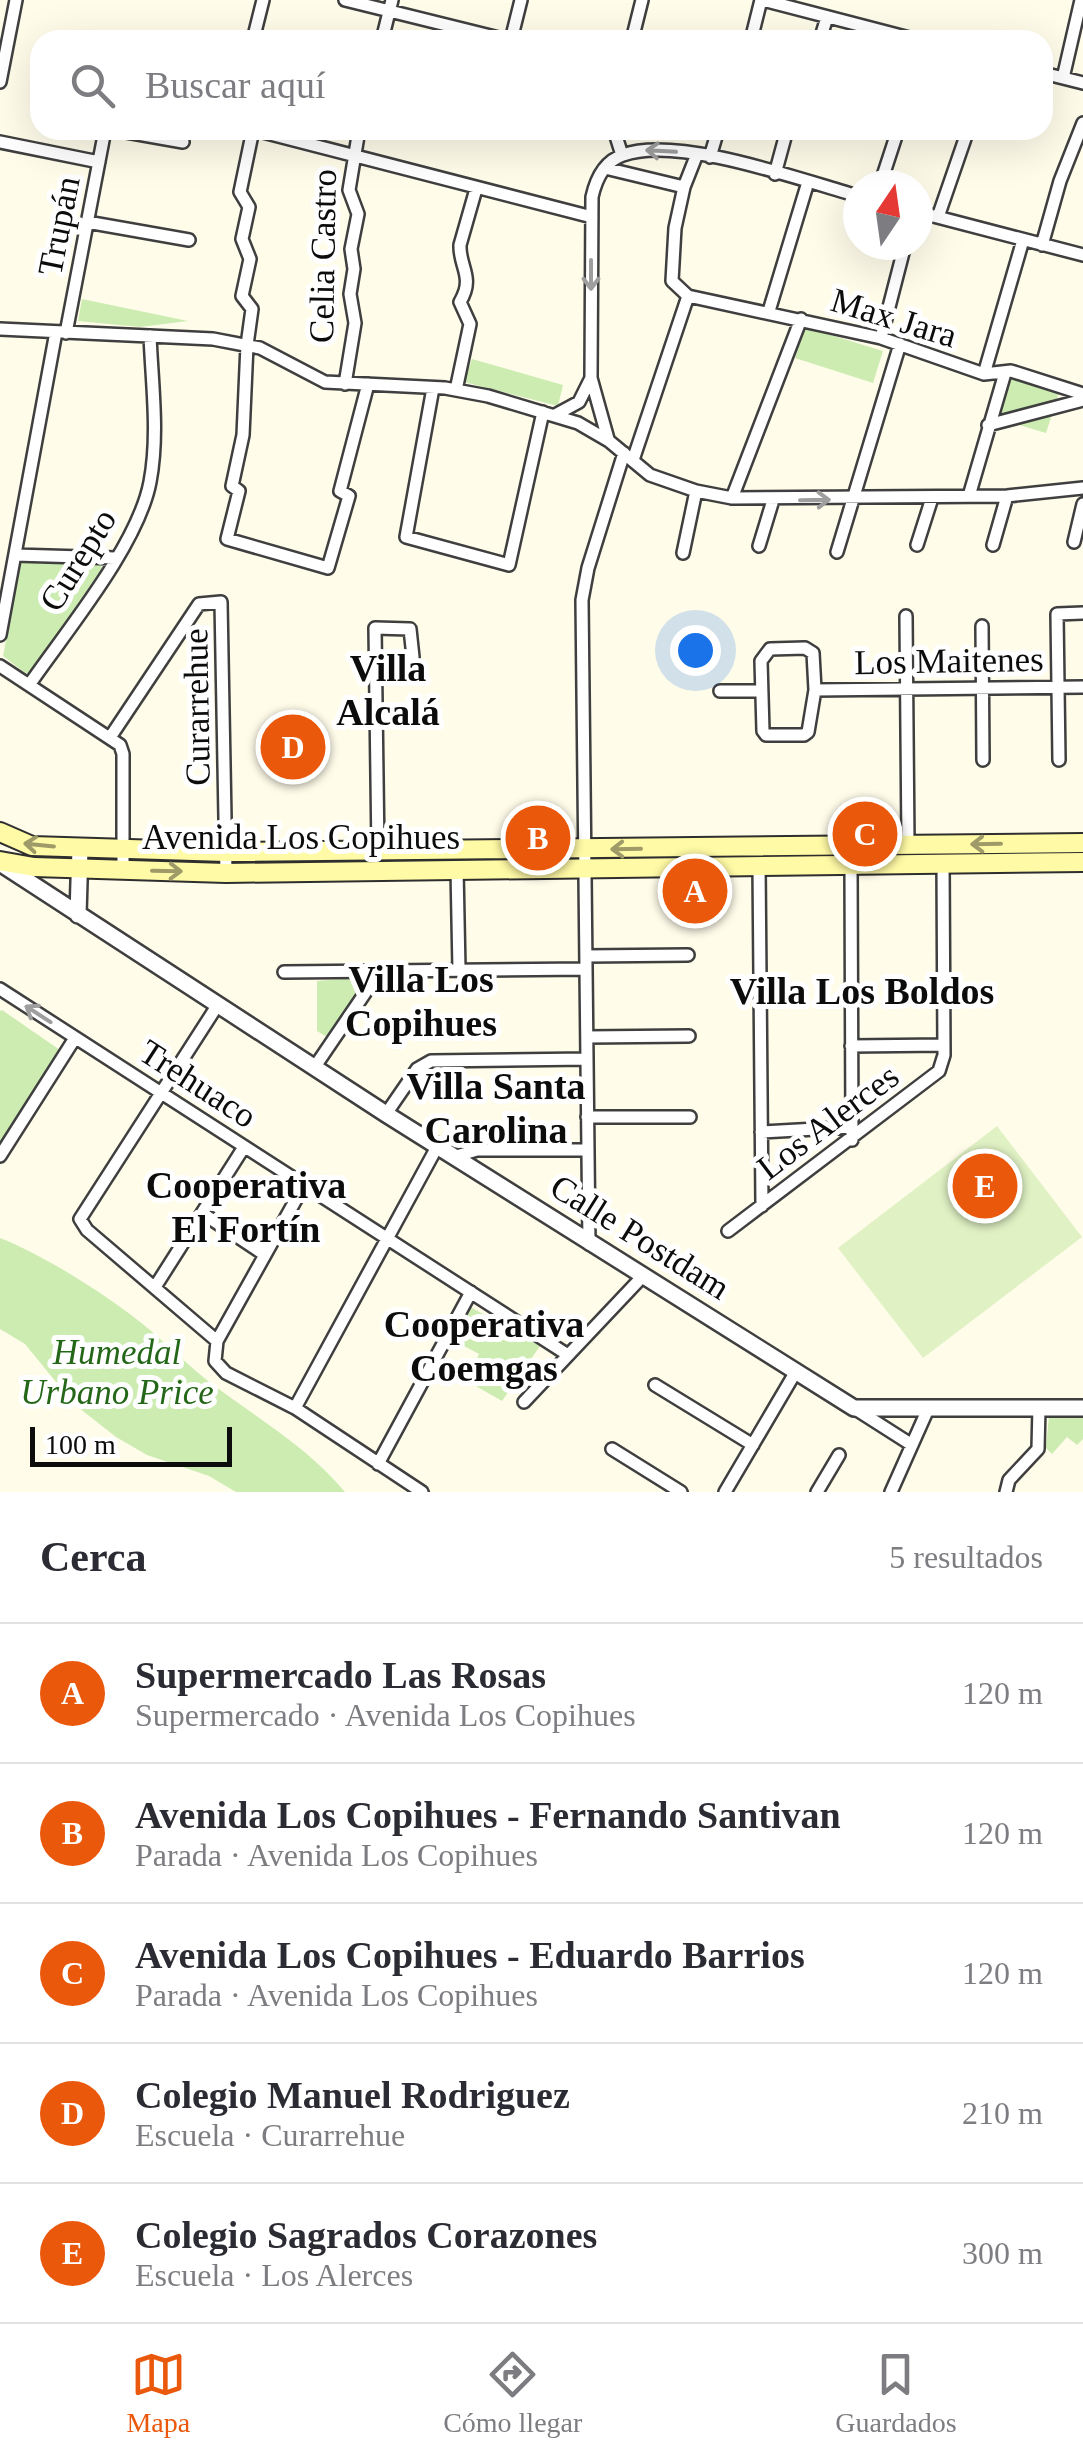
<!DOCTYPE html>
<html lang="es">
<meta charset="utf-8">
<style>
:root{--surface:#fff;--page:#f2f2f3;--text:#2b2b33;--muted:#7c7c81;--line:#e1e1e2;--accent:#ea580c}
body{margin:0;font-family:Georgia,serif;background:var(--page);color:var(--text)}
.compass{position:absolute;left:843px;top:170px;width:90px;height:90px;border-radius:50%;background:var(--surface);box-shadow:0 10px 40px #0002;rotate:13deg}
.scale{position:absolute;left:30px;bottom:25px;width:202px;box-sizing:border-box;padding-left:10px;border:5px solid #0c0c0c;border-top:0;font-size:28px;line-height:35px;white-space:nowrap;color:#0c0c0c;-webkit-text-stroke:8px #fff;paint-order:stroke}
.you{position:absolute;left:695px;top:650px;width:35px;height:35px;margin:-25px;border:8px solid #fff;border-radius:50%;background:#1a73e8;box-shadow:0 0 0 15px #1a73e833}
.badge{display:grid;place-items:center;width:65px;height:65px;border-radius:50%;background:var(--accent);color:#fff;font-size:32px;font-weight:700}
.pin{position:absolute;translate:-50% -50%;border:5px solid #fff;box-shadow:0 2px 10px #0006}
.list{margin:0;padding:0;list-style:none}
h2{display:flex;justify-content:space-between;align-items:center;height:130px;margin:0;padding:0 40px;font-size:42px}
h2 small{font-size:32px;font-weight:400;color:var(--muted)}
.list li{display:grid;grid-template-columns:65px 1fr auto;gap:30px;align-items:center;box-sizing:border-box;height:140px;padding:0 40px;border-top:2px solid var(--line)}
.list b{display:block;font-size:38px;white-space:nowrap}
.list p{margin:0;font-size:32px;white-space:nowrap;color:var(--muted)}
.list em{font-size:32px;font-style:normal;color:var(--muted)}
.icon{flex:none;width:55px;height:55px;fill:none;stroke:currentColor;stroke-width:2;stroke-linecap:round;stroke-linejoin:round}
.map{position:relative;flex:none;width:1083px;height:1492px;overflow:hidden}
.search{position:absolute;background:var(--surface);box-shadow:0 10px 40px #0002;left:30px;right:30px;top:30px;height:110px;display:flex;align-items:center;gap:25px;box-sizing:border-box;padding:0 35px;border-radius:30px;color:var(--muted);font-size:38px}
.sheet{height:830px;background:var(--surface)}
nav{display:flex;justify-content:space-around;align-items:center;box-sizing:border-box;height:140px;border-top:2px solid var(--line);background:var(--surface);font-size:28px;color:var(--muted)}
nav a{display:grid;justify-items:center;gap:5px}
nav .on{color:var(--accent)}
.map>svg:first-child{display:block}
</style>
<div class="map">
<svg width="1083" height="1492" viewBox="0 0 1083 1492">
<rect width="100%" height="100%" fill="#fffcea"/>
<path fill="#cdecb2" d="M 82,299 L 188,321 L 140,327 L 78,321 Z
M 805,327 L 883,351 L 873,383 L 795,358 Z
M 472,359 L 563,385 L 558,406 L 464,382 Z
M 1011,371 L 1061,386 L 1046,433 L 996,418 Z
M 25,560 L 100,563 L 102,568 L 31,673 L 25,673 L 3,656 L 21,562 Z
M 366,977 L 367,984 L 327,1037 L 317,1031 L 317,981 Z
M 2,1010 L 60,1050 L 0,1146 L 0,1011 Z
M 0,1238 C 46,1256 112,1298 150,1330 C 170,1347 188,1365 208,1381 C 255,1417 307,1446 345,1492 L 236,1492 L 209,1476 L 147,1455 L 116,1437 L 74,1404 L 25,1344 L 0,1329 Z
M 467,1305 L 540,1346 L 502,1401 L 467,1381 L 479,1354 L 451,1339 Z
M 1049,1416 L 1083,1416 L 1083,1439 L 1077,1445 L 1067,1437 L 1052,1454 L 1046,1448 Z"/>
<path fill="#e0f2c4" d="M 997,1126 L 1082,1237 L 923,1358 L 838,1248 Z"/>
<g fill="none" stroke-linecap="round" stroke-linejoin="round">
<defs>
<path id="minor" d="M 345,0 L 507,40
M 763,0 L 917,40
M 253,40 L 263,0
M 382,40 L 392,0
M 511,40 L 521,0
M 632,40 L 642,0
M 751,40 L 761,0
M 820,40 L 827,17
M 1043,73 L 1083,83
M 1063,78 L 1081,0
M 0,82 L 16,0
M 115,130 L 183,142
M 253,130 L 240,192 L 249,207 L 242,239 L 250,259 L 242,296 L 252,309 L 247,345 L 243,435 L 232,486 L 239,491 L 227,539 L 328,568 L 349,496 L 340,491 L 368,384
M 255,130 L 592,217
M 614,130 L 622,155
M 0,142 L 99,162
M 710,157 L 718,130
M 605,168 L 684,187
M 775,174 L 787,130
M 880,185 L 898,130
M 918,212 L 1083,255
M 938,217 L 968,130
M 87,222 L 189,240
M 1042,245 L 1060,181 L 1083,123
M 688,296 L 881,338 L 984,374 L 1011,371 L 1083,394
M 688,296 L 672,281 L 675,228 L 684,187 L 697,154
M 769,311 L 808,182
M 0,329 L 213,339 L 260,348 L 325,382 L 445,388 L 488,396 L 578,423 L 609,441 L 650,475 L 696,491 L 732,498 L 1007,496 L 1083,488
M 66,333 L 105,130
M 881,338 L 905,245
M 984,374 L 1023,240
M 345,384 L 355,323 L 350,294 L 354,269 L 351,249 L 358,214 L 349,190 L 359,130
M 433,388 L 406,537 L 509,565 L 543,412
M 456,390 L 470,324 L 460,302 C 475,277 459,267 460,245 L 476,189
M 555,415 L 579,402 L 591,378
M 988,425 L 1083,400
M 608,439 L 591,378 L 592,197 C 596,179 605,161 623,155 C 677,135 801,180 858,196
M 633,460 L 688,296
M 969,496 L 1005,373
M 732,498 L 801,319
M 1074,542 L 1083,504
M 917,545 L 932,498
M 993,545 L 1007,496
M 759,546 L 773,500
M 837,552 L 900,344
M 683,553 L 696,491
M 15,555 L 116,558
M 906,616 L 908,845
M 982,626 L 983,760
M 0,635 L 56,332
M 770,649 L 805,648 L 813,653 L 815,690 L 808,732 L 804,735 L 766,735 L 763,731 L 761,661 Z
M 376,659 L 413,657 L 410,629 L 375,628 L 378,852
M 0,666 L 120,745 L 123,754 L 123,870
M 29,685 C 67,630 138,545 150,482 C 159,435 152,384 150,336
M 815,690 L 1083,687
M 720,691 L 761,691
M 111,736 L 199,604 L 221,602 L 226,873
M 1059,760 L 1057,614 L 1083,613
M 851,864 L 852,1140
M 759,865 L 762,1206
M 457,869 L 459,970
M 586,956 L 688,955
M 284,972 L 586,969
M 0,989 L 568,1355
M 217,1006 L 80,1219 L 87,1230 L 217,1341
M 587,1037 L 689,1036
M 851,1046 L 944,1045
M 314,1068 L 380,971
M 386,1114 L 417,1069 L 431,1061 L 587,1059
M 587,1117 L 690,1117
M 761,1132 L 852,1127
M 0,1156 L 75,1038
M 453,1157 L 477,1150 L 588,1150
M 304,1185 L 217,1341 L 215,1361 L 226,1373 L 295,1408 L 422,1492
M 202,1213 L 265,1255
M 728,1231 L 939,1071 L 944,1055 L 943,861
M 589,1244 L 582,600 L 588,568 L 624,453
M 155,1287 L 244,1147
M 655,1385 L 753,1445
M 524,1402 L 642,1277
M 295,1408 L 437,1147
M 854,1408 L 912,1445
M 612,1449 L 681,1492
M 378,1464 L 471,1292
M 725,1492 L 795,1373
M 817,1492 L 839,1455
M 891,1492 L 928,1409
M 1006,1492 L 1009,1480 L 1038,1449 L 1039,1407"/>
<path id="tertiary" d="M 0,863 L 386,1114 L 854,1408 L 1083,1408
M 78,915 L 80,848"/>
<path id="secondary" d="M 0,832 L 32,846 L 226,852 L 1083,843
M 0,861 L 34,867 L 226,873 L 1083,862"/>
</defs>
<use href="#minor" stroke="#3f3f3f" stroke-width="16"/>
<use href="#tertiary" stroke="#3f3f3f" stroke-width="20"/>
<use href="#secondary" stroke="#2e2e2e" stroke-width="22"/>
<use href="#minor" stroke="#fff" stroke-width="11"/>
<use href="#tertiary" stroke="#fff" stroke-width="15"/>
<use href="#secondary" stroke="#fffaa5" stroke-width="18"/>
</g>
<defs><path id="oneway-shaft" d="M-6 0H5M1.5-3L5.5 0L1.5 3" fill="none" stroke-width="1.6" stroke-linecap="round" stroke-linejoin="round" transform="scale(2.5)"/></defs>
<g stroke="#9e9e9e">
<use href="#oneway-shaft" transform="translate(661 151) rotate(-177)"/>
<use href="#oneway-shaft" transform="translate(591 275) rotate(90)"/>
<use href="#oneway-shaft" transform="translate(815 500) rotate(-1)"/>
<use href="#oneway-shaft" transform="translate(38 1014) rotate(-147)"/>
</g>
<g stroke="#9e9b68">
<use href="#oneway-shaft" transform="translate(986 844) rotate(179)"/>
<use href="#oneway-shaft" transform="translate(39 845) rotate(-174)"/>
<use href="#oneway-shaft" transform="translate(626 849) rotate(179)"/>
<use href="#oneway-shaft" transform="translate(167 871) rotate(1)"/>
</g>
<g text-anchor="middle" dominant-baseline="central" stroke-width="10" stroke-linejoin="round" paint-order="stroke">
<g font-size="35" fill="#0c0c0c" stroke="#fff">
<text transform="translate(59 226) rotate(-79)">Trupán</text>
<text transform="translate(323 256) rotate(-89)">Celia Castro</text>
<text transform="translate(894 318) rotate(17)">Max Jara</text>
<text transform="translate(78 560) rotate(-58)">Curepto</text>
<text transform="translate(949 661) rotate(-1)">Los Maitenes</text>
<text transform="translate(197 707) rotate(-91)">Curarrehue</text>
<text x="301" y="837">Avenida Los Copihues</text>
<text transform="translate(198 1084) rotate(33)">Trehuaco</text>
<text transform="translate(828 1122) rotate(-37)">Los Alerces</text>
<text transform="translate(640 1237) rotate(32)">Calle Postdam</text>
</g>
<g font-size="35" font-style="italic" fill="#246718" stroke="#fff">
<text x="117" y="1352">Humedal<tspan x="117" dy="40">Urbano Price</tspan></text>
</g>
<g font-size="38" font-weight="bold" fill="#0c0c0c" stroke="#fff">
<text x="388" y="668">Villa<tspan x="388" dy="44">Alcalá</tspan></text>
<text x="421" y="979">Villa Los<tspan x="421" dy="44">Copihues</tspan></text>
<text x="862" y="991">Villa Los Boldos</text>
<text x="496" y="1086">Villa Santa<tspan x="496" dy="44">Carolina</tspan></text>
<text x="246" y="1185">Cooperativa<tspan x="246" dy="44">El Fortín</tspan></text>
<text x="484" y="1324">Cooperativa<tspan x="484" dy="44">Coemgas</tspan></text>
</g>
</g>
</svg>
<svg class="compass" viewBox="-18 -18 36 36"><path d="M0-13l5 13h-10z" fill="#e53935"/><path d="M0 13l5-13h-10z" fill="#7c7c81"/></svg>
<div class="scale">100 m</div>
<div class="you"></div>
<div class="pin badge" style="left:695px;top:891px">A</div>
<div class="pin badge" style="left:538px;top:838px">B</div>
<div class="pin badge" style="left:865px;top:834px">C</div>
<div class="pin badge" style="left:293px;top:747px">D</div>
<div class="pin badge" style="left:985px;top:1186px">E</div>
<div class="search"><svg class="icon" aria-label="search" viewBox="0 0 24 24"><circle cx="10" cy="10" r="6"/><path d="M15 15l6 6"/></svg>Buscar aquí</div>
</div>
<section class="sheet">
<h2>Cerca<small>5 resultados</small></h2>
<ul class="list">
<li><span class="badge">A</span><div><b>Supermercado Las Rosas</b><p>Supermercado · Avenida Los Copihues</p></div><em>120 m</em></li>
<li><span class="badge">B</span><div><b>Avenida Los Copihues - Fernando Santivan</b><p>Parada · Avenida Los Copihues</p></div><em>120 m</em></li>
<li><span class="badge">C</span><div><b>Avenida Los Copihues - Eduardo Barrios</b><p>Parada · Avenida Los Copihues</p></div><em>120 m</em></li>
<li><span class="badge">D</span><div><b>Colegio Manuel Rodriguez</b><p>Escuela · Curarrehue</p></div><em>210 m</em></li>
<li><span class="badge">E</span><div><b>Colegio Sagrados Corazones</b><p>Escuela · Los Alerces</p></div><em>300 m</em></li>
</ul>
</section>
<nav>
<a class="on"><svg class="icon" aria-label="map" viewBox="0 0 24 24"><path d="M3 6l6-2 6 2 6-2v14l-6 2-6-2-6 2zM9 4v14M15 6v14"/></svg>Mapa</a>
<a><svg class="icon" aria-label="directions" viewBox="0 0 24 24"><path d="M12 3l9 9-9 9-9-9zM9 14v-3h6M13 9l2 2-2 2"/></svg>Cómo llegar</a>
<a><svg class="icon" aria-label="saved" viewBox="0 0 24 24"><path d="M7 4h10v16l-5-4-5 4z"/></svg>Guardados</a>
</nav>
